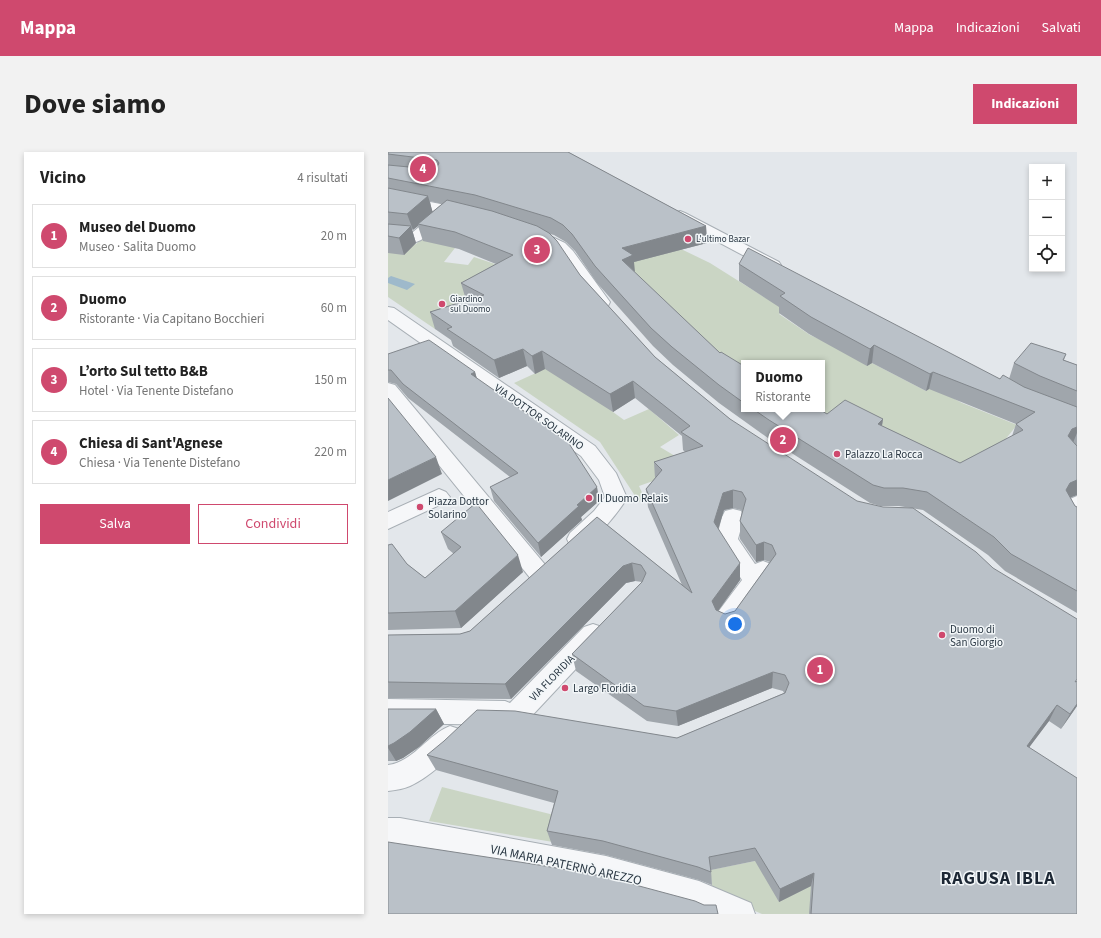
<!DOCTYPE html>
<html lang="it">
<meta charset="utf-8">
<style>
:root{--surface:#fff;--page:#f2f2f2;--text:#222;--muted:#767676;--line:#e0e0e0;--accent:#cf496e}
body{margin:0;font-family:"Source Sans 3",sans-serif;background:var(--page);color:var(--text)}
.controls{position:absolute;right:12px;top:12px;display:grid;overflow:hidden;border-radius:0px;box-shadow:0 2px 6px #0003}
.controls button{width:36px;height:36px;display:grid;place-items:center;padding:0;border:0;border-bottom:1px solid var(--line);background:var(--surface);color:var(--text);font:20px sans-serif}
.you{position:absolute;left:347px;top:472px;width:14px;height:14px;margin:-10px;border:3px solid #fff;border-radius:50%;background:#1a73e8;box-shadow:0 0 0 6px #1a73e833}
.badge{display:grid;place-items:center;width:26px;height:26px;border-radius:50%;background:var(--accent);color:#fff;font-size:13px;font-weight:700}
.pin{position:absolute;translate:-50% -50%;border:2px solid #fff;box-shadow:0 1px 4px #0006}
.popup{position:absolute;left:353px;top:208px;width:84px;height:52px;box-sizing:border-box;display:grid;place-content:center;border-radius:0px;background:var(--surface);filter:drop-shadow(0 1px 3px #0005);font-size:13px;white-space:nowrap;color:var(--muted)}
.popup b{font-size:15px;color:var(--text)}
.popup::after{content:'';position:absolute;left:50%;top:100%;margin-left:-8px;border:8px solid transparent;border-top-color:var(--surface)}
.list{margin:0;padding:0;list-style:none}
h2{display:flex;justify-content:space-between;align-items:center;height:52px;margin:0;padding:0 16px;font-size:17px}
h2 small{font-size:13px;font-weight:400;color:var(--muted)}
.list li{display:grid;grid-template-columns:26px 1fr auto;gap:12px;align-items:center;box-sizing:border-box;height:64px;margin:0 8px 8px;padding:0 8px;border:1px solid var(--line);border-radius:0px}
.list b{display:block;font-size:15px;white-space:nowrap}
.list p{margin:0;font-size:13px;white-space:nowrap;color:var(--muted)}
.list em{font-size:13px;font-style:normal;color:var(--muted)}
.actions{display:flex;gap:8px;padding:12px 16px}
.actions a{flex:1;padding:9px 0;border:1px solid var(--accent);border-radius:0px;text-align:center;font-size:14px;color:var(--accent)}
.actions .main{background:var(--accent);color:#fff}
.icon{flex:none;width:22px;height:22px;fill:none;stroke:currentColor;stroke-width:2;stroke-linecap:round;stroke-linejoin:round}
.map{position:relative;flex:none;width:689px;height:762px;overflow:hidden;border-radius:0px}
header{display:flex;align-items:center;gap:24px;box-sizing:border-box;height:56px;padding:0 20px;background:var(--accent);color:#fff}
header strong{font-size:19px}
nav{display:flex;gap:22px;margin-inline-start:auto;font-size:14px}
.intro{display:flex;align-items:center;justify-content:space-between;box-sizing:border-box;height:96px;padding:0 24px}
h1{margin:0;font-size:28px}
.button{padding:10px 18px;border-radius:0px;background:var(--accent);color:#fff;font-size:14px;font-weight:700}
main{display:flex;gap:24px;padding:0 24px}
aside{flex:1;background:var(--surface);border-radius:0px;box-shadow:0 2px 6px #0003}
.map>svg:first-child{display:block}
</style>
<header>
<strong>Mappa</strong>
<nav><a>Mappa</a><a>Indicazioni</a><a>Salvati</a></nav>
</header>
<div class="intro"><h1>Dove siamo</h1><a class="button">Indicazioni</a></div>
<main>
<aside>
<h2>Vicino<small>4 risultati</small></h2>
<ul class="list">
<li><span class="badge">1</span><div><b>Museo del Duomo</b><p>Museo · Salita Duomo</p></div><em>20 m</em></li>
<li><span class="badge">2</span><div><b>Duomo</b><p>Ristorante · Via Capitano Bocchieri</p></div><em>60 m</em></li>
<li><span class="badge">3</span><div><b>L’orto Sul tetto B&amp;B</b><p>Hotel · Via Tenente Distefano</p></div><em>150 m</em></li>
<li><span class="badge">4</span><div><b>Chiesa di Sant'Agnese</b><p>Chiesa · Via Tenente Distefano</p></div><em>220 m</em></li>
</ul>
<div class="actions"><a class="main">Salva</a><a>Condividi</a></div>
</aside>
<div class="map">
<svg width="689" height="762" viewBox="0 0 689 762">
<rect width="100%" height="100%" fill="#e3e7eb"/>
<path fill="#cad5c4" d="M 48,1 L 293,97 L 322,111 L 376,145 L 400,156 L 391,162 L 422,183 L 484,211 L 538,239 L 544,235 L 574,251 L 629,273 L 616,289 L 578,323 L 399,257 L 434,257 L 434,211 L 356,211 L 356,223 L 298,172 Z
M 38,83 L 67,96 L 56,110 L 80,113 L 86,105 L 113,114 L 78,148 L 99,160 L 47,177 L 0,145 L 0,101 L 28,92 Z
M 174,209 L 225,260 L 236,268 L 261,257 L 291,283 L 272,295 L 287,304 L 282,323 L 251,334 L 256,345 L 251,350 L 212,290 L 126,231 Z
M 54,635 L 166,663 L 165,690 L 41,669 Z
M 367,709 L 461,715 L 421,762 L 374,762 L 325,741 L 322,718 Z"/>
<path fill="#9eb9cb" d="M 3,124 L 27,132 L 19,138 L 0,131 L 0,126 Z"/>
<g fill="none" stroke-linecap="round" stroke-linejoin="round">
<defs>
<path id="minor" d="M 0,42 L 79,57 L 84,59 L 87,62 L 84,65 L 79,67 L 62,63 L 33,88 L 28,90 L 0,87 L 0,77 L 25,80 L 49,60 L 0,50 Z
M 292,59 L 297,61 L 391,110 L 393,113 L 391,116 L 385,118 L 379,116 L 287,67 L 284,64 L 287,61 Z
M 149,78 L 177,91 L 185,99 L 222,150 L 220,154 L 214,155 L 208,154 L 173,105 L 165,97 L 144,86 L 141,83 L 144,80 Z
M 0,155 L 6,156 L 207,294 L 228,321 L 239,346 C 232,358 205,393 191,395 C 188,395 185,394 182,393 L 179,387 L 182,381 L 206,359 L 217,345 L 211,328 L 193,304 L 0,168 Z
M 0,231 L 7,233 L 159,415 L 162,421 L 159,427 L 151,430 L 143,427 L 0,250 Z
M 51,337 L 58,340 L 62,345 L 58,350 L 0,377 L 0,360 Z
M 689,344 L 689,373 L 681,371 L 672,356 L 675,350 Z
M 345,357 L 353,359 L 356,365 L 350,387 L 367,412 L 375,409 L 383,412 L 386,418 L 346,474 L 338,477 L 330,474 L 326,467 L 330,460 L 354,428 L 328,388 L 334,365 L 337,359 Z
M 205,472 L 214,475 L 217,482 L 214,489 L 139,569 L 130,573 L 124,570 L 117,573 L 0,571 L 0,547 L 117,549 L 122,551 L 196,475 Z
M 62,574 L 71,577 L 75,586 C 68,603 38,627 22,634 C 15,637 8,638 0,639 L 0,613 C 25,610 39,583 62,574 Z
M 0,666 L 12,666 L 218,704 L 311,729 L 363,751 L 367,762 L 317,762 L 309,758 L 218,734 L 12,694 L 0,694 Z"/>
</defs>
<use href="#minor" stroke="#a8afb5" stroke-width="2"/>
<use href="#minor" fill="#f6f7f9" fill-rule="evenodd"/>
</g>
<path fill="#a0a6ac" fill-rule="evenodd" d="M 0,0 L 180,0 L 318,74 L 319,91 L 246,110 L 246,120 L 332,201 L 356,214 L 356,257 L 431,257 L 439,262 L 495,267 L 494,274 L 572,311 L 624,284 L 628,272 L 541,237 L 538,239 L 484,211 L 479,214 L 421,182 L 391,161 L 391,155 L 351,129 L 351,112 L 612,227 L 621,227 L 626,211 L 678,202 L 676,208 L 689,213 L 689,343 L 682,345 L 687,354 L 689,355 L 689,461 L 617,419 L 600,403 L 535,358 L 511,354 L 492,354 L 482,351 L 380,286 L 331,251 L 285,213 L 265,194 L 209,131 L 187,99 L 178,90 L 166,83 L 162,82 L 192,123 L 267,205 L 689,554 L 673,577 L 661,569 L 641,595 L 689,762 L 421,762 L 423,734 L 391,750 L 367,709 L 323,718 L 324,733 L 311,728 L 218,703 L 164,693 L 159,679 L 166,651 L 48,618 L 39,603 L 289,586 L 396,541 L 395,539 L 384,536 L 290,574 L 259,569 L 188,519 L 184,502 L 254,430 L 247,429 L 238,431 L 123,547 L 0,546 L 0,483 L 72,482 L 82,479 L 209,365 L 294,433 L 260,355 L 258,337 L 267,326 L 266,310 L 297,300 L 295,298 L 294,284 L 247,246 L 225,260 L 157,217 L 147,222 L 139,214 L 111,226 L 65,194 L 63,188 L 47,177 L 42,160 L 78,148 L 73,131 L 108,112 L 71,97 L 35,89 L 30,74 L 24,78 L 28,91 L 16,103 L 0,101 ZM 42,49 L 54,52 L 44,60 ZM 345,356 L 353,358 L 354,359 L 352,369 L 352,387 L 368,410 L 376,408 L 382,410 L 347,459 L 337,462 L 330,459 L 352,428 L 330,376 L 336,358 Z
M 0,202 L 87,220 L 89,227 L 209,335 L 211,349 L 193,365 L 194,368 L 153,405 L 106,349 L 102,335 L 122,325 L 20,246 L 8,232 L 0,230 Z
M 53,380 L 135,420 L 73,476 L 0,478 L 0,393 L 19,412 L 37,426 L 66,402 L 60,397 Z
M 0,557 L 48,557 L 56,572 L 31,595 L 15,606 L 8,609 L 0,609 Z"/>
<path fill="#82878c" d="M 40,44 L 45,61 L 30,72 L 30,74 L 25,78 L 19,62 Z
M 23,74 L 28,91 L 16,103 L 11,86 Z
M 318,74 L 319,91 L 246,110 L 247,120 L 234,108 L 234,96 Z
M 486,193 L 484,211 L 479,214 L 482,197 Z
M 135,197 L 139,214 L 111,226 L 106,208 Z
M 154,199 L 157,217 L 147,222 L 144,204 Z
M 87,220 L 91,234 L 83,222 Z
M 545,220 L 541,237 L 538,239 L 542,222 Z
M 245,229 L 247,246 L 225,260 L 222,242 Z
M 495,267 L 492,285 L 490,272 Z
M 689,275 L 689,281 L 684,293 L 680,284 L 684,277 Z
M 48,305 L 54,322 L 0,349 L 0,328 Z
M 689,328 L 689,343 L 674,349 L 678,338 L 682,331 Z
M 209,335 L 211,349 L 193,365 L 194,368 L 153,405 L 150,391 L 189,353 Z
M 345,338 L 345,356 L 336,358 L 327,388 L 326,370 L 335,341 Z
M 376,390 L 376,408 L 368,410 L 368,393 Z
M 130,403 L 135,420 L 73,476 L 67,459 Z
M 244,411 L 247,429 L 238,431 L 123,547 L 117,532 L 235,414 Z
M 352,411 L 352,428 L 325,466 L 324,449 Z
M 385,520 L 384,536 L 290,574 L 288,559 Z
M 689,552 L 689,554 L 673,577 L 682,562 Z
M 669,553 L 661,569 L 631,609 L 639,594 Z
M 48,557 L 56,572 L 31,595 L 15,606 L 8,609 L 0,596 L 0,594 Z
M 426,721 L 423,734 L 391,750 L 392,737 Z"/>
<path fill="#bac1c8" stroke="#82878c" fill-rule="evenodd" d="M 0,0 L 180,0 L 318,74 L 234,96 L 245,103 L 234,108 L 332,201 L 333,200 L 356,214 L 356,251 L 331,233 L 284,195 L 263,176 L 207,114 L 184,82 L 175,73 L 163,66 L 87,43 L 0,26 L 0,13 L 42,17 L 49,15 L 51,11 L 49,8 L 0,2 Z
M 0,36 L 40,44 L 19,62 L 0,60 Z
M 59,48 L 104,59 L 149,74 L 161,81 L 169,89 L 192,123 L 267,205 L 342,267 L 469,349 L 495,355 L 525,356 L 588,400 L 605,416 L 689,467 L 689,527 L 687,530 L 689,529 L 689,552 L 682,562 L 669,553 L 639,594 L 689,626 L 689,762 L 423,762 L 426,721 L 392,737 L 367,696 L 321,705 L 323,720 L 310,715 L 215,689 L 159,679 L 170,639 L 39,603 L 56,589 L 89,558 L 127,559 L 289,586 L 397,541 L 401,531 L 397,523 L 385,520 L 288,559 L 256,554 L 184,502 L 254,430 L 258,421 L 253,413 L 244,411 L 235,414 L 117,532 L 0,530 L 0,483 L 72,482 L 82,479 L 209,365 L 304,441 L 258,337 L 274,318 L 266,310 L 315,294 L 293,280 L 302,274 L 245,229 L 222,242 L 154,199 L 144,204 L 135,197 L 106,208 L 59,177 L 64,175 L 42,160 L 96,143 L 73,131 L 125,103 L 67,80 L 30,72 ZM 345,338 L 354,340 L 358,347 L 352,369 L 368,393 L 376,390 L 384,393 L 388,402 L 347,459 L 337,462 L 328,458 L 324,449 L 352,411 L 326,370 L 335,341 Z
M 0,72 L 23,74 L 11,86 L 0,84 Z
M 360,96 L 612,227 L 615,223 L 636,235 L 689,255 L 689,275 L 684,277 L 680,284 L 688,293 L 689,294 L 689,328 L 682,331 L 678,338 L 687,354 L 689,355 L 689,439 L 623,402 L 606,385 L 539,340 L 515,336 L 496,336 L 485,333 L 381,268 L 365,257 L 431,257 L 439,262 L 457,248 L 495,267 L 490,272 L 572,311 L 635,278 L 628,272 L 647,260 L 545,220 L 542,222 L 486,193 L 482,197 L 423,165 L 392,144 L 397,141 L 351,112 Z
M 41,188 L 87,220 L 83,222 L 180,290 L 209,335 L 189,353 L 191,354 L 150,391 L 102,335 L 130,321 L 15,232 L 3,218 L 0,218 L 0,202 Z
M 643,191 L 678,202 L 675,208 L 689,213 L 689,239 L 652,224 L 626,211 Z
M 0,246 L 48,305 L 0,328 Z
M 88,351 L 130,403 L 67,459 L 0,461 L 0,393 L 4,392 L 19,412 L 37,426 L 73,395 L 53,380 Z
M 0,557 L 48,557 L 22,580 L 6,591 L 0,594 Z
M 0,690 L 151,713 L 214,724 L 307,749 L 316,753 L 328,753 L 330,762 L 0,762 Z"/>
<g fill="#cf496e" stroke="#f2f6f8" stroke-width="1.5">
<circle cx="300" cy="87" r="4"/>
<circle cx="54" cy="152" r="4"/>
<circle cx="449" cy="302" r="4"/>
<circle cx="201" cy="346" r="4"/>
<circle cx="32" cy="355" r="4"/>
<circle cx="554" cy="483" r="4"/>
<circle cx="177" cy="536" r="4"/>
</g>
<g text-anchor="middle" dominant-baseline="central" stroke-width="3" stroke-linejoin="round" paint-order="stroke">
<g font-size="9" fill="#2a3743" stroke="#f2f6f8" text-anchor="start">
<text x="308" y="87">L'ultimo Bazar</text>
<text x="62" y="147">Giardino<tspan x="62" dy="10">sul Duomo</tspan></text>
</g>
<g font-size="11" fill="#2a3743" stroke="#f2f6f8">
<text transform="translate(151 265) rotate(35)">VIA DOTTOR SOLARINO</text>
<text transform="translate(164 526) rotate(-46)">VIA FLORIDIA</text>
</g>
<g font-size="11" fill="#2a3743" stroke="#f2f6f8" text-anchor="start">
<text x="457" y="302">Palazzo La Rocca</text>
<text x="209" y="346">Il Duomo Relais</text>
<text x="40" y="349">Piazza Dottor<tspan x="40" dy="13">Solarino</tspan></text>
<text x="562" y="477">Duomo di<tspan x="562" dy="13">San Giorgio</tspan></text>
<text x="185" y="536">Largo Floridia</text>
</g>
<g font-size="13" fill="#2a3743" stroke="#f2f6f8">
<text transform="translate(178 713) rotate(12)">VIA MARIA PATERNÒ AREZZO</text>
</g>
<g font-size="18" font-weight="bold" letter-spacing="1" fill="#1c2734" stroke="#f2f6f8">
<text x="610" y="726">RAGUSA IBLA</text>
</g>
</g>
</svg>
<div class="controls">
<button>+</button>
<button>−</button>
<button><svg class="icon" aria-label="locate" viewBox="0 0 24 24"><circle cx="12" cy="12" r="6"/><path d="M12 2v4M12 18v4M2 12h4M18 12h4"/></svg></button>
</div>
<div class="you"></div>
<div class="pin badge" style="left:432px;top:518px">1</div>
<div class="pin badge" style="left:395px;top:288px">2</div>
<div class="popup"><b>Duomo</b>Ristorante</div>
<div class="pin badge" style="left:149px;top:98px">3</div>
<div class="pin badge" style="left:35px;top:17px">4</div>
</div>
</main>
